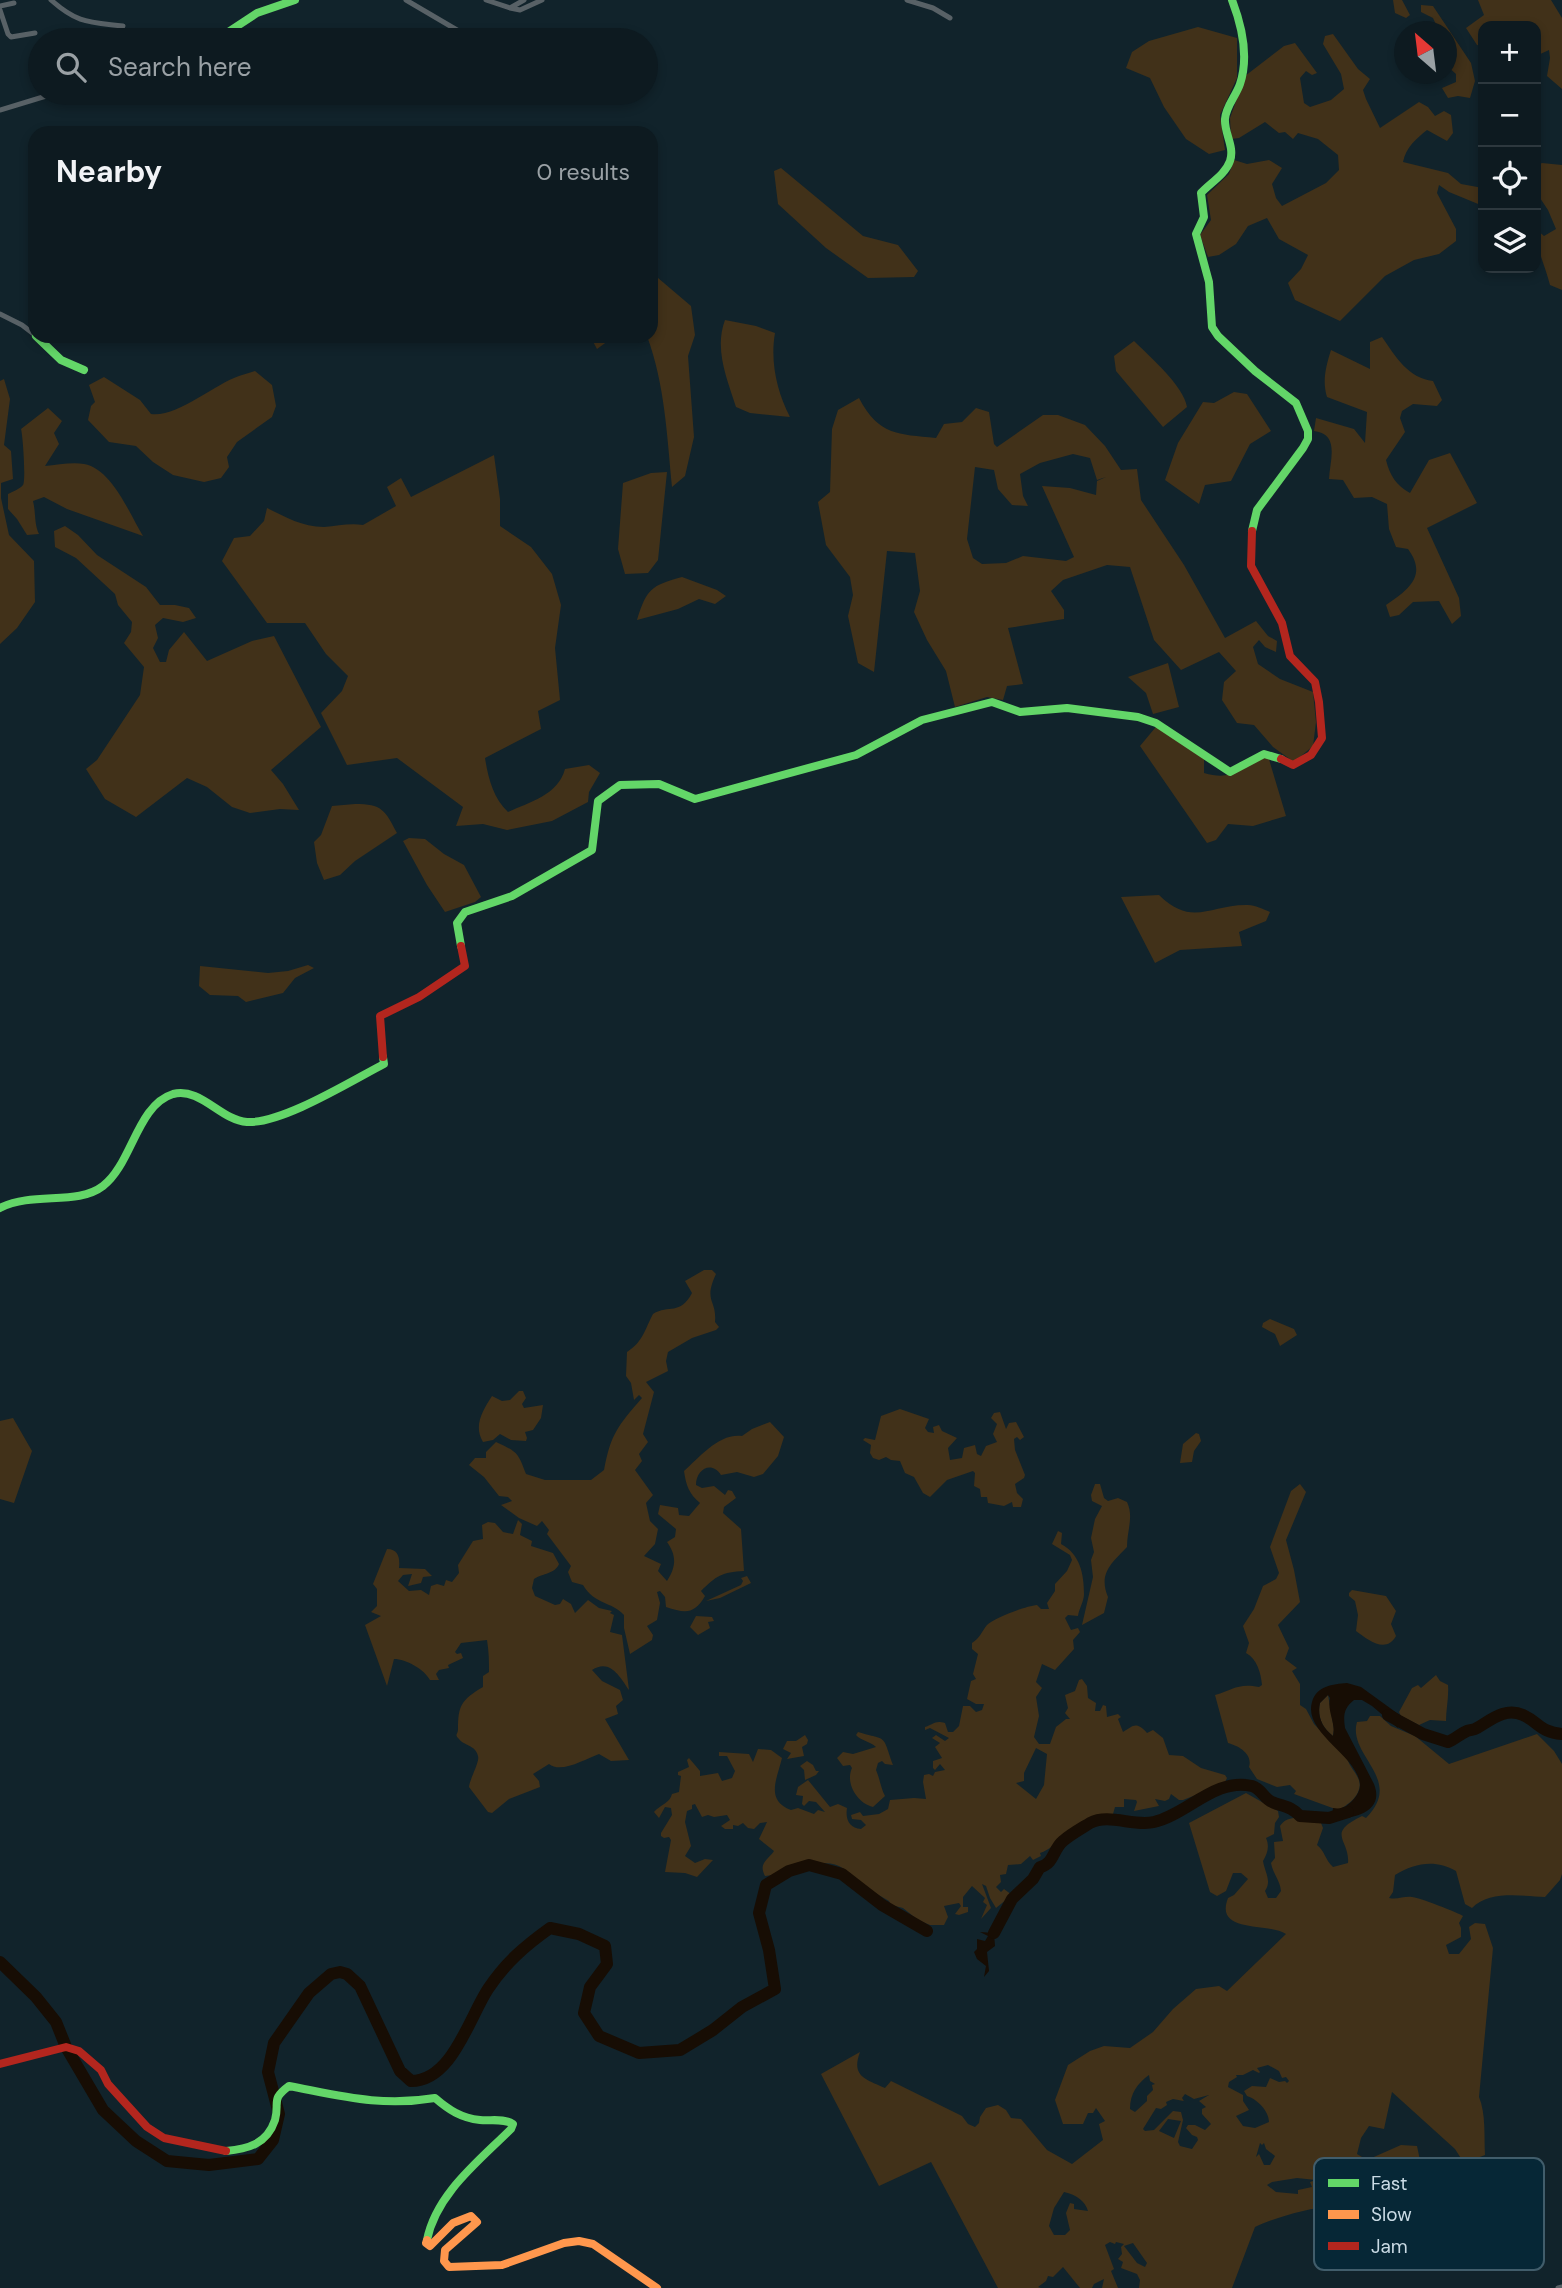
<!DOCTYPE html>
<meta charset="utf-8">
<style>
:root{--surface:#0d1a20;--page:#1b272d;--text:#f1f3f6;--muted:#9aa1a5;--line:#2d383e}
body{margin:0;font-family:"DM Sans",sans-serif;background:var(--page);color:var(--text)}
.controls{position:absolute;right:21px;top:21px;display:grid;overflow:hidden;border-radius:14px;box-shadow:0 4px 10px #0003}
.controls button{width:63px;height:63px;display:grid;place-items:center;padding:0;border:0;border-bottom:2px solid var(--line);background:var(--surface);color:var(--text);font:35px sans-serif}
.compass{position:absolute;left:1394px;top:21px;width:63px;height:63px;border-radius:50%;background:var(--surface);box-shadow:0 4px 10px #0003;rotate:332deg}
.list{margin:0;padding:0;list-style:none}
h2{display:flex;justify-content:space-between;align-items:center;height:91px;margin:0;padding:0 28px;font-size:30px}
h2 small{font-size:23px;font-weight:400;color:var(--muted)}
.icon{flex:none;width:38px;height:38px;fill:none;stroke:currentColor;stroke-width:2;stroke-linecap:round;stroke-linejoin:round}
.map{position:relative;flex:none;width:1562px;height:2288px;overflow:hidden}
.search{position:absolute;background:var(--surface);box-shadow:0 4px 10px #0003;left:28px;top:28px;width:630px;height:77px;display:flex;align-items:center;gap:18px;box-sizing:border-box;padding:0 24px;border-radius:38px;color:var(--muted);font-size:26px}
.panel{position:absolute;background:var(--surface);box-shadow:0 4px 10px #0003;left:28px;top:126px;width:630px;height:217px;border-radius:21px}
.map>svg:first-child{display:block}
</style>
<div class="map">
<svg width="1562" height="2288" viewBox="0 0 1562 2288">
<rect width="100%" height="100%" fill="#11232b"/>
<path fill="#413119" fill-rule="evenodd" d="M 1393,0 L 1402,0 L 1410,15 L 1406,18 L 1395,13 Z
M 1478,0 L 1551,0 L 1562,18 L 1562,89 L 1547,76 L 1550,58 L 1549,50 L 1536,56 L 1536,26 L 1483,26 L 1483,46 L 1477,45 L 1466,28 L 1484,15 Z
M 1421,5 L 1433,6 L 1471,63 L 1475,81 L 1470,98 L 1458,96 L 1448,98 L 1442,88 L 1456,82 L 1456,74 L 1447,66 L 1446,32 L 1439,31 L 1433,18 L 1421,12 Z
M 1198,27 L 1237,38 L 1237,78 L 1220,115 L 1225,150 L 1209,154 L 1186,139 L 1164,107 L 1150,78 L 1126,68 L 1132,52 L 1149,41 Z
M 1333,34 L 1358,69 L 1370,79 L 1363,90 L 1366,99 L 1380,128 L 1419,102 L 1428,107 L 1435,116 L 1444,111 L 1451,115 L 1453,133 L 1447,141 L 1427,130 C 1416,139 1406,147 1403,162 L 1448,173 L 1461,184 L 1483,188 L 1483,206 L 1449,192 L 1439,185 L 1437,193 L 1456,229 L 1456,241 L 1439,254 L 1414,260 L 1385,276 L 1340,321 L 1295,300 L 1288,283 L 1301,269 L 1308,255 L 1279,239 L 1267,218 L 1248,226 L 1236,244 L 1219,255 L 1208,257 L 1200,235 L 1211,220 L 1207,195 L 1229,174 L 1234,160 L 1247,164 L 1269,160 L 1282,168 L 1272,184 L 1276,198 L 1282,206 L 1326,183 L 1339,170 L 1338,155 L 1318,139 L 1298,133 L 1293,139 L 1285,132 L 1279,133 L 1265,122 L 1239,138 L 1231,139 L 1230,118 L 1245,76 L 1284,46 L 1295,43 L 1317,73 L 1312,75 L 1306,71 L 1300,78 L 1304,103 L 1310,107 L 1331,100 L 1344,89 L 1341,74 L 1323,44 L 1325,36 Z
M 1542,163 L 1562,165 L 1562,290 L 1550,285 C 1545,265 1536,249 1536,229 L 1544,236 L 1556,229 L 1548,210 L 1536,192 L 1536,166 Z
M 781,168 L 863,236 L 898,245 L 918,271 L 914,277 L 868,278 L 826,248 L 778,204 L 774,171 Z
M 651,272 L 691,306 L 695,335 L 688,356 L 694,437 L 685,476 L 672,487 C 667,436 665,385 647,336 L 651,336 Z
M 725,320 L 756,326 L 775,333 C 770,362 777,392 790,417 L 750,413 L 736,407 C 727,379 714,349 725,320 Z
M 590,336 L 645,336 L 627,341 L 608,341 L 597,349 Z
M 1382,337 C 1396,357 1408,378 1433,381 L 1442,400 L 1437,406 L 1413,404 L 1402,411 L 1400,418 L 1405,432 L 1386,460 C 1390,476 1396,485 1410,493 L 1429,460 L 1450,453 L 1477,503 L 1427,528 L 1459,598 L 1461,616 L 1452,624 L 1439,601 L 1413,602 L 1399,615 L 1390,617 L 1386,605 C 1408,590 1428,576 1408,549 L 1396,547 L 1389,529 L 1387,504 L 1372,497 L 1354,498 L 1343,480 L 1329,479 C 1330,460 1340,434 1314,431 L 1316,418 L 1354,429 L 1365,443 L 1367,412 L 1327,397 C 1322,381 1326,366 1331,350 L 1370,369 L 1370,342 Z
M 1134,341 C 1149,356 1184,386 1187,407 L 1163,427 L 1116,371 L 1114,356 Z
M 255,371 L 272,385 L 276,406 L 272,417 L 237,442 L 227,457 L 229,467 L 221,478 L 204,482 L 173,475 L 153,462 L 136,446 L 109,442 L 88,420 L 91,406 L 95,402 L 89,385 L 104,377 L 140,400 L 151,414 C 176,418 215,384 239,376 C 244,374 250,373 255,371 Z
M 4,379 L 10,399 L 4,445 L 11,451 L 13,479 L 1,483 L 1,498 L 9,535 L 34,561 L 35,602 L 17,628 L 0,644 L 0,381 Z
M 1234,392 L 1247,394 L 1271,431 L 1250,444 L 1231,481 L 1205,485 L 1199,504 L 1165,480 L 1178,443 L 1203,402 L 1214,403 Z
M 859,398 C 879,436 898,434 936,438 L 944,424 L 962,422 L 976,408 L 989,412 L 994,444 L 997,447 L 1043,415 L 1058,415 L 1085,425 L 1105,446 L 1121,470 L 1137,469 L 1141,500 L 1184,565 L 1225,638 L 1256,621 L 1268,636 L 1277,641 L 1276,652 L 1265,647 L 1259,640 L 1253,647 L 1258,664 L 1280,679 L 1313,692 L 1316,722 L 1313,746 L 1294,762 L 1273,747 L 1254,725 L 1237,723 L 1222,700 L 1224,682 L 1236,671 L 1219,652 L 1181,670 L 1154,640 L 1130,567 L 1107,565 L 1063,580 L 1051,591 L 1064,610 L 1064,619 L 1008,628 L 1023,684 L 1007,686 L 1003,700 L 987,697 L 955,707 L 946,671 L 927,640 L 914,612 L 920,591 L 915,553 L 887,551 L 874,672 L 858,663 L 848,616 L 853,595 L 850,577 L 826,545 L 818,502 L 830,492 L 832,429 L 838,410 ZM 1073,454 L 1090,458 L 1097,480 L 1106,477 L 1097,481 L 1096,495 L 1070,488 L 1042,486 L 1074,557 L 1066,561 L 1023,556 L 1006,563 L 982,564 L 973,558 L 967,539 L 975,467 L 994,470 L 998,489 L 1012,505 L 1028,506 L 1023,496 L 1020,474 L 1040,463 Z
M 48,408 L 62,421 L 54,433 L 59,444 L 45,466 C 57,465 72,462 84,464 C 112,469 129,513 143,536 L 67,509 L 44,497 L 33,501 C 36,513 34,524 39,534 L 27,535 L 17,519 L 8,509 L 8,494 C 12,492 20,489 23,485 C 26,481 23,436 21,429 Z
M 494,455 L 500,499 L 500,526 L 531,547 L 552,574 L 561,605 L 555,648 L 560,700 L 538,711 L 541,729 L 485,758 C 488,777 493,798 508,812 C 530,802 558,795 565,769 L 589,765 L 600,773 L 589,792 L 588,802 L 552,821 L 507,830 L 483,824 L 456,826 L 463,807 L 397,758 L 347,765 L 321,713 L 342,691 L 348,676 L 326,654 L 305,623 L 267,623 L 222,561 L 234,538 L 250,536 L 264,521 L 267,508 C 286,517 302,527 324,527 C 338,526 349,523 363,525 L 396,506 L 387,487 L 401,478 L 411,497 Z
M 667,472 L 658,560 L 648,573 L 625,574 L 618,549 L 623,483 L 651,473 Z
M 65,526 L 78,535 L 97,555 L 146,587 L 160,605 L 175,605 L 189,608 L 196,618 L 183,622 L 163,618 L 155,625 L 158,638 L 153,648 L 160,662 L 166,662 L 169,650 L 184,632 L 207,661 L 252,641 L 274,636 L 321,727 L 271,770 L 283,784 L 299,810 L 280,809 L 250,813 L 232,807 L 207,787 L 187,778 L 136,817 L 105,799 L 86,769 L 97,760 L 140,695 L 144,667 L 124,643 L 131,632 L 132,622 L 118,605 L 115,594 L 76,558 L 55,547 L 54,531 Z
M 682,577 L 717,590 L 726,596 L 715,604 L 699,599 L 678,609 L 637,620 C 647,588 651,586 682,577 Z
M 1168,663 L 1179,707 L 1153,714 L 1146,693 L 1128,677 Z
M 1158,727 L 1204,759 L 1204,773 C 1235,782 1241,766 1268,756 L 1286,816 L 1253,826 L 1228,824 L 1216,840 L 1207,843 L 1140,746 L 1155,728 Z
M 355,804 C 382,804 385,810 397,833 L 355,861 L 340,875 L 324,880 L 317,863 L 314,842 L 321,835 L 332,806 Z
M 409,838 L 425,839 L 444,854 L 464,865 L 481,897 L 475,902 L 445,912 L 427,885 L 403,841 Z
M 1159,895 C 1193,928 1210,904 1248,905 C 1255,905 1263,909 1270,912 L 1266,921 L 1239,932 L 1242,946 L 1180,950 L 1155,963 L 1121,897 Z
M 308,965 L 314,968 L 295,978 L 283,993 L 246,1002 L 238,996 L 210,995 L 199,986 L 200,966 L 268,973 L 288,971 Z
M 704,1270 L 712,1270 L 716,1274 C 703,1302 717,1299 715,1322 L 719,1327 L 716,1330 L 692,1338 L 668,1352 L 666,1361 L 668,1371 L 646,1382 L 654,1392 L 643,1434 L 648,1442 L 639,1454 L 642,1461 L 635,1470 L 653,1495 L 646,1503 L 650,1521 L 658,1529 L 655,1544 L 644,1556 L 661,1564 L 658,1571 L 667,1581 C 676,1567 677,1556 667,1542 L 675,1537 L 676,1529 L 658,1514 L 660,1505 L 678,1508 L 679,1515 L 689,1516 L 700,1503 C 689,1494 686,1485 684,1471 C 700,1457 719,1433 742,1436 L 752,1429 L 770,1422 L 784,1437 L 778,1456 L 763,1474 L 754,1477 L 737,1472 L 721,1475 C 711,1460 696,1470 696,1485 L 702,1488 L 714,1486 L 725,1495 L 728,1490 L 732,1491 L 736,1498 L 724,1507 L 723,1513 L 741,1529 L 744,1571 C 722,1572 716,1576 701,1591 L 705,1596 C 694,1615 685,1613 666,1607 L 665,1597 L 660,1591 L 657,1592 L 660,1603 L 657,1620 L 647,1626 L 653,1635 L 652,1640 L 630,1654 L 624,1628 L 624,1615 C 611,1601 595,1605 583,1585 L 572,1582 L 568,1572 L 571,1566 L 547,1534 L 549,1530 L 542,1521 L 537,1526 L 519,1518 L 501,1505 L 512,1501 L 508,1497 L 499,1496 L 484,1477 L 469,1465 L 475,1458 L 486,1458 L 486,1452 L 496,1442 C 518,1452 518,1453 526,1474 L 545,1480 L 591,1480 L 604,1470 C 611,1433 618,1426 642,1398 L 639,1395 L 634,1400 L 631,1383 L 626,1376 L 627,1352 C 643,1342 645,1329 653,1314 C 669,1304 680,1316 692,1293 L 685,1281 Z
M 1270,1319 L 1294,1329 L 1297,1335 L 1280,1346 L 1275,1334 L 1262,1327 L 1263,1323 Z
M 519,1391 L 523,1391 L 526,1398 L 522,1404 L 524,1408 L 543,1405 L 541,1418 L 533,1430 L 525,1432 L 527,1438 L 526,1441 L 511,1440 L 500,1434 L 493,1440 L 483,1442 C 473,1426 483,1410 492,1396 L 502,1401 L 510,1400 Z
M 900,1409 L 929,1419 L 925,1428 L 928,1432 L 934,1433 L 933,1427 L 939,1425 L 942,1431 L 957,1438 L 948,1448 L 950,1460 L 962,1458 L 964,1448 L 975,1445 L 977,1454 L 981,1456 L 986,1446 L 997,1442 L 993,1434 L 997,1424 L 991,1418 L 994,1413 L 1000,1412 L 1006,1429 L 1009,1423 L 1016,1422 L 1024,1437 L 1020,1440 L 1017,1437 L 1014,1439 L 1015,1450 L 1025,1475 L 1024,1478 L 1015,1484 L 1017,1493 L 1023,1499 L 1021,1507 L 1013,1507 L 1012,1502 L 1004,1506 L 988,1503 L 987,1497 L 981,1497 L 980,1489 L 974,1486 L 975,1473 L 973,1471 L 947,1480 L 930,1497 L 923,1493 L 914,1477 L 905,1473 L 900,1461 L 891,1460 L 886,1457 L 879,1460 L 873,1458 L 870,1453 L 871,1445 L 863,1440 L 865,1438 L 875,1440 L 881,1416 Z
M 13,1418 L 32,1451 L 14,1503 L 0,1499 L 0,1421 Z
M 1196,1433 L 1199,1434 L 1201,1441 L 1194,1451 L 1192,1462 L 1180,1463 L 1183,1444 Z
M 1095,1484 L 1100,1484 L 1104,1498 L 1108,1501 L 1118,1498 L 1127,1502 C 1134,1517 1127,1530 1127,1547 C 1112,1563 1098,1573 1108,1597 L 1104,1613 L 1082,1625 L 1093,1577 L 1091,1560 L 1094,1552 L 1091,1538 L 1095,1519 L 1102,1506 L 1092,1501 L 1091,1495 Z
M 1300,1484 L 1306,1492 L 1286,1540 L 1294,1570 L 1300,1602 L 1278,1625 L 1289,1648 L 1285,1659 L 1297,1668 L 1292,1671 L 1300,1684 L 1300,1705 L 1306,1709 L 1314,1724 L 1347,1758 C 1349,1766 1355,1771 1358,1778 C 1365,1792 1349,1805 1338,1810 L 1294,1794 L 1296,1791 L 1290,1785 L 1277,1787 L 1257,1779 L 1249,1767 C 1253,1754 1239,1746 1228,1743 L 1215,1695 C 1234,1690 1237,1683 1259,1687 L 1262,1685 C 1261,1673 1257,1659 1246,1653 L 1249,1643 L 1243,1626 L 1254,1609 L 1263,1586 L 1276,1579 L 1279,1573 L 1270,1547 L 1291,1491 Z
M 518,1520 L 522,1524 L 520,1535 L 532,1541 L 531,1546 L 553,1553 L 559,1564 C 555,1574 543,1573 534,1579 L 532,1588 L 535,1596 L 555,1605 L 560,1604 L 563,1599 L 571,1604 L 575,1613 L 588,1600 L 599,1608 L 612,1611 L 610,1613 L 614,1615 L 610,1632 L 622,1635 L 629,1690 C 620,1677 610,1658 592,1670 L 602,1681 L 620,1690 L 623,1700 L 616,1706 L 618,1714 L 605,1719 L 629,1760 L 611,1761 L 599,1754 C 585,1759 561,1774 549,1764 L 533,1774 L 539,1781 L 540,1787 L 509,1799 L 492,1813 L 488,1812 L 469,1787 C 470,1778 480,1762 478,1756 C 476,1745 464,1746 459,1739 C 454,1734 458,1735 458,1729 C 458,1706 461,1700 483,1687 L 483,1676 L 489,1672 C 489,1662 489,1652 487,1640 L 461,1643 L 455,1652 L 457,1654 L 461,1653 L 463,1658 L 448,1665 L 449,1668 L 439,1670 L 436,1674 L 439,1680 L 430,1680 C 424,1669 406,1659 394,1659 L 387,1686 L 365,1625 L 381,1616 L 371,1612 L 377,1606 L 377,1589 L 373,1584 L 387,1549 C 399,1549 400,1559 399,1568 L 425,1569 L 432,1576 L 423,1577 L 421,1583 L 408,1586 L 412,1574 L 403,1575 L 398,1581 L 409,1591 L 421,1590 L 429,1595 L 431,1586 L 437,1584 L 444,1586 L 446,1580 L 452,1582 L 459,1573 L 458,1565 L 473,1541 L 483,1539 L 482,1525 L 488,1522 L 495,1523 L 503,1532 L 513,1534 Z
M 1058,1531 L 1062,1533 L 1061,1544 C 1080,1554 1084,1574 1084,1594 C 1084,1601 1079,1609 1078,1616 L 1068,1615 L 1065,1618 L 1071,1630 L 1078,1628 L 1080,1632 L 1073,1640 L 1074,1649 L 1055,1670 L 1042,1664 L 1036,1682 L 1042,1688 L 1036,1697 L 1039,1716 L 1034,1737 L 1039,1744 L 1050,1744 L 1056,1727 L 1066,1719 L 1070,1719 L 1065,1713 L 1068,1708 L 1065,1695 L 1075,1691 L 1079,1680 L 1082,1679 L 1087,1686 L 1088,1698 L 1096,1703 L 1095,1711 L 1100,1711 L 1103,1705 L 1106,1706 L 1107,1717 L 1118,1714 L 1121,1717 L 1118,1719 L 1123,1732 C 1132,1727 1136,1720 1147,1733 L 1153,1730 L 1163,1738 L 1169,1755 L 1183,1756 L 1201,1768 L 1225,1775 L 1227,1778 L 1224,1784 L 1183,1800 L 1179,1800 L 1171,1794 L 1169,1799 L 1165,1801 L 1155,1799 L 1159,1806 L 1134,1811 L 1137,1802 L 1136,1800 L 1124,1799 L 1124,1807 L 1115,1807 L 1113,1814 C 1099,1817 1073,1826 1062,1837 C 1055,1843 1050,1850 1040,1853 L 1041,1856 L 1033,1860 L 1030,1856 L 1021,1864 L 1008,1865 L 1006,1874 L 1000,1875 L 1001,1882 L 996,1887 L 1001,1892 L 1004,1889 L 1012,1895 L 996,1908 L 990,1898 L 986,1886 L 982,1884 L 991,1908 L 981,1919 L 987,1905 L 983,1902 L 985,1898 L 972,1886 L 963,1897 L 963,1907 L 968,1907 L 968,1912 L 959,1915 L 955,1914 L 961,1906 L 959,1903 L 944,1906 L 948,1917 L 944,1925 L 930,1925 L 918,1920 L 903,1908 L 891,1905 L 889,1901 L 863,1886 L 850,1873 L 843,1872 L 844,1869 C 827,1857 806,1867 788,1873 L 783,1872 L 780,1874 L 782,1879 L 779,1881 L 773,1875 L 765,1876 C 758,1863 768,1860 774,1851 L 759,1839 L 767,1822 L 760,1823 L 754,1829 L 748,1828 L 743,1823 L 738,1826 L 733,1825 L 733,1829 L 725,1829 L 721,1826 L 730,1820 L 727,1815 L 714,1817 L 708,1815 L 702,1817 L 695,1804 L 692,1805 L 692,1809 L 687,1811 L 685,1822 L 691,1846 L 685,1856 L 695,1863 L 705,1859 L 713,1860 L 697,1877 L 685,1873 L 665,1872 L 671,1840 L 669,1837 L 664,1838 L 661,1836 L 661,1833 L 672,1815 L 671,1808 L 665,1807 L 659,1818 L 654,1812 C 660,1805 670,1803 672,1794 L 679,1792 L 681,1776 L 678,1775 L 678,1772 L 689,1767 L 687,1760 L 689,1758 L 700,1771 L 700,1776 L 718,1773 L 722,1781 L 732,1778 L 735,1771 L 727,1756 L 719,1756 L 719,1752 L 749,1754 L 753,1762 L 758,1749 L 771,1750 L 782,1758 C 777,1779 765,1800 791,1810 L 798,1808 L 814,1814 L 818,1810 L 825,1812 L 816,1802 L 809,1801 L 804,1806 L 802,1804 L 803,1796 L 796,1795 L 798,1787 L 808,1780 L 830,1807 L 838,1804 L 847,1808 C 845,1820 850,1828 861,1829 L 866,1825 L 861,1820 L 852,1819 L 851,1815 L 860,1812 L 863,1816 L 879,1814 L 888,1809 L 890,1800 L 914,1798 L 926,1799 L 923,1782 L 924,1775 L 929,1774 L 933,1776 L 935,1772 L 945,1770 L 940,1764 L 935,1770 L 933,1768 L 933,1761 L 942,1758 L 935,1747 L 940,1743 L 932,1738 L 936,1735 L 945,1741 L 949,1738 L 930,1728 L 925,1730 L 925,1727 C 934,1724 935,1720 945,1723 L 948,1732 L 953,1732 L 959,1726 L 963,1706 L 970,1706 L 976,1712 L 982,1710 L 984,1704 L 976,1704 L 967,1699 L 971,1681 L 976,1679 L 973,1674 L 978,1654 L 972,1649 L 972,1643 C 980,1638 982,1631 987,1625 C 994,1618 1026,1606 1037,1605 L 1041,1609 L 1049,1609 L 1047,1603 L 1055,1591 L 1055,1584 L 1067,1571 L 1072,1560 L 1070,1555 L 1052,1544 ZM 1036,1748 L 1047,1754 L 1044,1785 L 1036,1799 L 1016,1783 L 1024,1781 L 1024,1773 Z
M 747,1576 L 751,1583 L 720,1598 L 706,1601 L 741,1585 L 743,1581 L 741,1578 Z
M 1352,1590 L 1386,1596 L 1396,1611 L 1391,1624 L 1396,1636 C 1386,1654 1368,1640 1356,1631 L 1358,1615 L 1355,1601 L 1349,1596 L 1349,1593 Z
M 696,1616 L 712,1617 L 714,1621 L 708,1622 L 710,1628 L 698,1635 L 690,1627 Z
M 1436,1675 L 1440,1681 L 1448,1685 C 1449,1697 1446,1709 1446,1721 L 1430,1720 L 1419,1725 L 1401,1716 L 1399,1712 L 1412,1688 L 1418,1685 L 1421,1688 Z
M 1328,1695 L 1334,1729 L 1333,1736 C 1322,1728 1317,1716 1320,1703 Z
M 1370,1716 L 1380,1716 L 1391,1726 L 1415,1736 L 1449,1764 L 1537,1734 L 1554,1751 L 1562,1764 L 1562,1874 L 1560,1880 L 1545,1897 C 1522,1896 1489,1890 1472,1908 L 1465,1904 L 1456,1871 C 1435,1859 1415,1863 1395,1875 L 1393,1892 L 1389,1898 C 1397,1900 1404,1896 1412,1897 C 1418,1897 1459,1913 1463,1916 L 1459,1923 L 1461,1928 L 1461,1937 L 1446,1945 L 1449,1954 L 1459,1954 L 1471,1939 L 1469,1927 L 1475,1923 L 1485,1924 L 1493,1948 L 1479,2097 C 1486,2114 1484,2136 1485,2155 L 1464,2163 L 1455,2149 L 1392,2092 L 1384,2129 L 1369,2126 L 1361,2138 L 1357,2154 L 1367,2160 L 1401,2145 L 1417,2146 L 1421,2165 L 1390,2187 L 1403,2203 L 1411,2252 L 1394,2267 L 1373,2217 C 1364,2214 1355,2210 1346,2208 C 1324,2202 1276,2217 1255,2227 L 1232,2288 L 1139,2288 L 1140,2280 L 1137,2274 L 1121,2268 L 1123,2262 L 1118,2259 L 1122,2254 L 1121,2247 L 1124,2244 L 1116,2242 L 1115,2244 L 1110,2242 L 1105,2245 L 1114,2269 L 1111,2271 L 1118,2288 L 1102,2288 L 1104,2279 L 1094,2284 L 1092,2288 L 1080,2288 L 1063,2267 L 1053,2277 L 1048,2276 L 1046,2281 L 1038,2287 L 1041,2288 L 998,2288 L 931,2162 L 879,2186 L 821,2074 L 860,2052 C 851,2076 865,2079 885,2088 L 891,2081 L 962,2116 L 968,2124 L 975,2127 L 979,2123 L 980,2117 L 986,2108 L 998,2105 L 1006,2110 L 1011,2118 L 1021,2119 L 1047,2150 L 1072,2164 L 1103,2140 L 1099,2124 L 1105,2121 L 1096,2108 L 1093,2113 L 1088,2113 L 1083,2124 L 1063,2124 L 1055,2100 L 1068,2065 L 1090,2051 L 1104,2046 L 1130,2048 L 1153,2032 L 1173,2009 L 1196,1989 L 1219,1986 L 1227,1991 L 1286,1934 C 1268,1922 1214,1934 1228,1898 L 1234,1895 L 1248,1879 L 1241,1873 L 1233,1873 L 1226,1891 L 1217,1896 L 1210,1892 L 1189,1823 L 1246,1793 L 1278,1811 L 1279,1817 L 1275,1823 L 1274,1834 L 1266,1838 C 1270,1847 1267,1854 1263,1861 C 1265,1873 1272,1881 1265,1891 L 1268,1898 L 1276,1898 L 1281,1891 C 1280,1880 1273,1874 1271,1863 L 1275,1858 L 1274,1842 L 1283,1841 L 1280,1826 C 1289,1812 1307,1820 1321,1823 L 1323,1828 L 1317,1845 C 1325,1851 1325,1860 1333,1867 L 1348,1863 C 1350,1839 1325,1834 1362,1816 L 1366,1818 C 1405,1779 1347,1756 1357,1722 L 1367,1721 ZM 1268,2065 L 1279,2071 L 1282,2078 L 1286,2077 L 1289,2081 L 1287,2083 L 1285,2081 L 1279,2082 L 1270,2078 L 1266,2087 L 1252,2086 L 1244,2091 L 1247,2096 C 1257,2099 1269,2111 1269,2122 L 1255,2128 L 1243,2126 L 1236,2116 L 1249,2110 L 1243,2101 L 1243,2095 L 1228,2087 L 1229,2082 L 1237,2077 L 1236,2075 L 1243,2075 L 1253,2070 L 1259,2073 L 1260,2072 L 1257,2068 ZM 1149,2075 L 1150,2081 L 1155,2084 L 1152,2085 L 1153,2090 L 1147,2096 L 1147,2101 L 1135,2112 L 1130,2109 C 1130,2093 1138,2083 1149,2075 ZM 1185,2094 L 1194,2099 L 1209,2095 L 1199,2101 L 1206,2107 L 1202,2109 L 1202,2114 L 1211,2124 L 1205,2130 L 1195,2125 L 1188,2125 L 1186,2128 L 1192,2135 L 1197,2137 L 1198,2140 L 1192,2149 L 1180,2146 L 1178,2142 L 1183,2120 L 1181,2112 L 1173,2111 L 1154,2130 L 1145,2131 L 1143,2129 L 1156,2108 L 1161,2109 L 1167,2105 L 1166,2102 L 1173,2099 L 1184,2101 L 1182,2098 ZM 1168,2119 L 1181,2121 L 1174,2138 L 1159,2131 ZM 1260,2143 L 1262,2145 L 1264,2143 L 1266,2149 L 1275,2156 L 1270,2165 L 1264,2165 L 1259,2154 L 1256,2157 ZM 1297,2178 L 1316,2180 L 1310,2182 L 1312,2187 L 1298,2190 L 1298,2194 L 1276,2192 L 1267,2185 L 1272,2182 ZM 1064,2192 C 1077,2195 1085,2201 1088,2211 L 1074,2209 L 1074,2204 L 1070,2203 L 1066,2213 L 1070,2230 L 1065,2235 L 1054,2235 L 1049,2226 L 1054,2208 ZM 1133,2243 L 1147,2263 L 1145,2267 L 1137,2263 L 1124,2246 Z
M 858,1732 C 888,1741 882,1733 893,1765 L 885,1764 L 882,1761 L 878,1763 L 876,1770 C 880,1779 881,1789 885,1796 L 873,1807 C 857,1803 845,1783 852,1768 L 850,1765 L 843,1766 L 837,1758 L 843,1752 L 853,1754 L 876,1747 C 870,1741 861,1741 856,1735 Z
M 805,1735 L 808,1740 L 807,1744 L 802,1747 L 804,1756 L 787,1759 L 791,1753 L 783,1749 L 787,1741 L 796,1741 Z
M 807,1761 L 813,1765 L 816,1771 L 819,1771 L 816,1775 L 805,1780 L 804,1770 L 800,1766 Z"/>
<path fill="#170d04" fill-rule="evenodd" d="M 1347,1683 L 1361,1687 L 1401,1716 L 1398,1728 L 1372,1706 L 1362,1700 L 1354,1700 C 1344,1708 1343,1715 1345,1728 L 1374,1784 C 1385,1812 1354,1819 1332,1819 L 1333,1808 L 1342,1809 C 1350,1804 1361,1794 1360,1784 C 1357,1755 1303,1733 1312,1702 C 1316,1686 1333,1684 1347,1683 ZM 1328,1695 L 1330,1698 C 1327,1712 1336,1722 1333,1736 C 1322,1728 1317,1716 1320,1703 Z
M 980,1932 L 994,1933 L 995,1946 L 987,1952 L 989,1971 L 984,1977 L 986,1966 L 977,1959 L 974,1952 L 977,1949 L 977,1939 L 985,1941 L 988,1936 Z"/>
<g fill="none" stroke-linecap="round" stroke-linejoin="round">
<path stroke="#170d04" stroke-width="12" d="M 1388,1715 L 1423,1734 L 1448,1742 C 1455,1739 1460,1734 1467,1731 C 1470,1730 1474,1730 1477,1728 C 1491,1720 1505,1707 1523,1715 C 1540,1723 1540,1732 1562,1734
M 994,1933 L 1012,1899 L 1033,1879 L 1040,1867 C 1054,1864 1053,1849 1063,1841 C 1071,1834 1082,1828 1090,1823 C 1109,1813 1134,1827 1154,1822 C 1186,1815 1216,1777 1252,1786 C 1262,1789 1264,1799 1272,1802 C 1284,1807 1291,1806 1300,1816 L 1329,1818 L 1348,1812
M 0,1962 L 36,1997 L 56,2022 L 66,2047 L 103,2110 L 136,2141 L 167,2161 L 209,2165 L 258,2159 L 273,2140 L 279,2114 L 268,2072 L 274,2043 L 309,1993 L 331,1974 L 340,1972 L 347,1974 L 360,1986 L 400,2071 L 411,2081 C 452,2081 469,2018 488,1989 C 506,1962 525,1946 550,1928 L 579,1934 L 605,1946 L 607,1964 L 590,1987 L 584,2013 L 599,2036 L 639,2053 L 680,2050 L 713,2030 L 742,2007 L 775,1989 L 769,1950 L 759,1913 L 766,1885 L 789,1871 L 809,1865 L 842,1874 L 882,1905 L 927,1931"/>
<path stroke="#586166" stroke-width="5" d="M 51,0 C 78,24 89,22 123,26
M 406,0 L 474,40
M 486,0 L 510,8 L 524,0
M 907,0 L 933,8 L 950,18
M 0,6 L 14,3
M 510,8 L 520,10 L 542,0
M 0,10 L 8,34 L 11,37 L 35,33
M 0,110 L 56,93
M 0,314 L 22,325 L 35,335
M 1558,2288 L 1562,2287"/>
<path stroke="#63d668" stroke-width="8" d="M 1232,0 C 1242,26 1249,57 1240,84 C 1236,96 1226,106 1225,119 C 1224,133 1235,147 1230,161 C 1225,175 1210,183 1201,193 L 1204,217 L 1196,234 L 1209,282 L 1212,327 L 1218,336 L 1255,371 L 1296,403 L 1308,431 L 1308,439 L 1303,448 L 1257,510 L 1252,531
M 216,40 L 257,13 L 295,0
M 36,336 L 61,360 L 84,370
M 461,946 L 457,923 L 465,912 L 512,896 L 592,850 L 598,801 L 620,785 L 659,784 L 695,799 L 856,755 L 922,720 L 992,702 L 1020,712 L 1067,708 L 1138,717 L 1156,723 L 1230,772 L 1264,754 L 1281,759
M 0,1208 C 34,1191 77,1206 103,1186 C 132,1164 137,1105 173,1094 C 201,1087 220,1120 247,1122 C 282,1124 351,1081 384,1064 L 383,1057
M 226,2151 C 248,2149 267,2144 275,2120 C 280,2102 270,2100 289,2086 C 342,2096 381,2107 435,2098 C 449,2110 461,2118 480,2120 C 491,2121 504,2118 513,2124 L 511,2129 C 479,2161 436,2194 427,2240"/>
<path stroke="#ff974d" stroke-width="8" d="M 427,2240 L 426,2243 L 430,2246 L 453,2223 L 471,2216 L 477,2222 L 445,2250 L 444,2261 L 449,2267 L 502,2265 L 564,2243 L 579,2241 L 593,2244 L 657,2288"/>
<path stroke="#b3261e" stroke-width="8" d="M 1252,531 L 1251,566 L 1282,623 L 1290,656 L 1315,682 L 1319,702 L 1322,738 L 1311,755 L 1293,765 L 1281,759
M 383,1057 L 380,1016 L 419,997 L 465,966 L 461,946
M 0,2064 L 66,2047 L 79,2051 L 101,2070 L 108,2084 L 147,2127 L 164,2138 L 226,2151"/>
</g>
<rect x="1314" y="2158" width="230" height="112" rx="10" fill="#062736" stroke="#415d6b" stroke-width="2"/>
<rect x="1328" y="2179" width="31" height="8" fill="#63d668"/>
<rect x="1328" y="2210" width="31" height="9" fill="#ff974d"/>
<rect x="1328" y="2242" width="31" height="8" fill="#b3261e"/>
<g font-size="19" fill="#cadbe5">
<text x="1371" y="2190">Fast</text>
<text x="1371" y="2221">Slow</text>
<text x="1371" y="2253">Jam</text>
</g>
</svg>
<div class="controls">
<button>+</button>
<button>−</button>
<button><svg class="icon" aria-label="locate" viewBox="0 0 24 24"><circle cx="12" cy="12" r="6"/><path d="M12 2v4M12 18v4M2 12h4M18 12h4"/></svg></button>
<button><svg class="icon" aria-label="layers" viewBox="0 0 24 24"><path d="M12 4l9 5-9 5-9-5zM3 14l9 5 9-5"/></svg></button>
</div>
<svg class="compass" viewBox="-18 -18 36 36"><path d="M0-13l5 13h-10z" fill="#e53935"/><path d="M0 13l5-13h-10z" fill="#9aa1a5"/></svg>
<div class="search"><svg class="icon" aria-label="search" viewBox="0 0 24 24"><circle cx="10" cy="10" r="6"/><path d="M15 15l6 6"/></svg>Search here</div>
<section class="panel">
<h2>Nearby<small>0 results</small></h2>
<ul class="list">
</ul>
</section>
</div>
